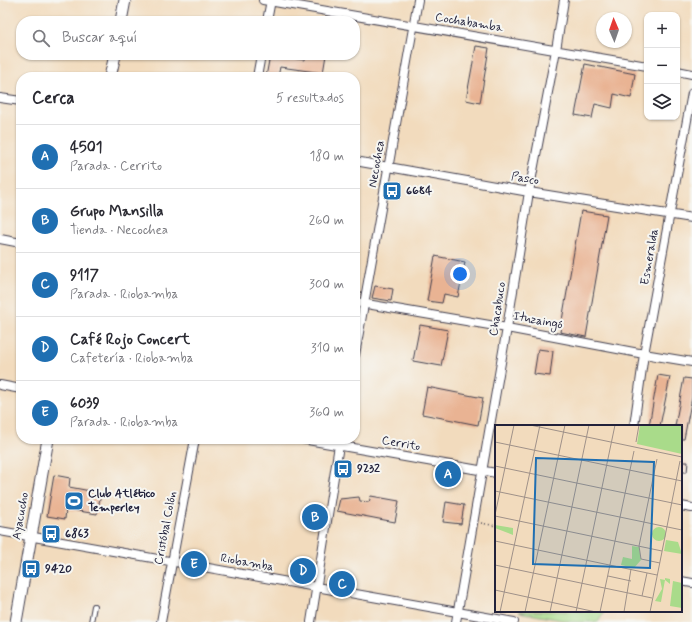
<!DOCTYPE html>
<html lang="es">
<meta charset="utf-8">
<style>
:root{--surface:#fff;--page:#f2f2f3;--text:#2b2b33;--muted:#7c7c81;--line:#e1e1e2;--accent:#1f6fb2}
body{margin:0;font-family:Mynerve,sans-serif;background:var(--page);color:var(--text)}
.controls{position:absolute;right:12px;top:12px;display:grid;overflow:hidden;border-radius:8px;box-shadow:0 1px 3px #0004}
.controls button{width:36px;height:36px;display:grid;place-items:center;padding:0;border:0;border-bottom:1px solid var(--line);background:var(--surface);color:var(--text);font:20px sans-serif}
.compass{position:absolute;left:596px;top:12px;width:36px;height:36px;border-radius:50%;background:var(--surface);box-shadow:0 1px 3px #0004;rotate:358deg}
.you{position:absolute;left:460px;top:274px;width:14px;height:14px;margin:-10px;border:3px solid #fff;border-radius:50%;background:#1a73e8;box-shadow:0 0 0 6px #1a73e833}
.badge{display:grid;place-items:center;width:26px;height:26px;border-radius:50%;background:var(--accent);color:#fff;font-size:13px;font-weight:700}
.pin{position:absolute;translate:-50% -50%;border:2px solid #fff;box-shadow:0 1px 4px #0006}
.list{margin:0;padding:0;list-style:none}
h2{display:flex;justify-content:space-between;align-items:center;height:52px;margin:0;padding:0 16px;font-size:17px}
h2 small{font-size:13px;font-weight:400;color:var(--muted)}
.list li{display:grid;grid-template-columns:26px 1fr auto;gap:12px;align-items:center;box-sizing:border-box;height:64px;padding:0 16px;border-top:1px solid var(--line)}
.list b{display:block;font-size:15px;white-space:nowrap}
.list p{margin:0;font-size:13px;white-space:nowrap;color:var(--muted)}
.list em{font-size:13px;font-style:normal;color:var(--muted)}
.icon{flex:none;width:22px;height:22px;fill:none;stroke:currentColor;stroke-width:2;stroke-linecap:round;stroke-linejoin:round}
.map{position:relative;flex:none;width:692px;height:622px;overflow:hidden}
.search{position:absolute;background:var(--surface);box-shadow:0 1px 3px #0004;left:16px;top:16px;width:344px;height:44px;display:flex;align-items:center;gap:10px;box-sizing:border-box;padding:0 14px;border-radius:16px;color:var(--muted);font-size:15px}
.panel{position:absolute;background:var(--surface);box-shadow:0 1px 3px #0004;left:16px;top:72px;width:344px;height:372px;border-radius:16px}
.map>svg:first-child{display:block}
</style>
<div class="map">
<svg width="692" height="622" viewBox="0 0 692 622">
<rect width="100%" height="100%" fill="#f6f6f2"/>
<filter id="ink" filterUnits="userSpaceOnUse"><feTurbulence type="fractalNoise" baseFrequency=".025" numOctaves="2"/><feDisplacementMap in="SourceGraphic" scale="8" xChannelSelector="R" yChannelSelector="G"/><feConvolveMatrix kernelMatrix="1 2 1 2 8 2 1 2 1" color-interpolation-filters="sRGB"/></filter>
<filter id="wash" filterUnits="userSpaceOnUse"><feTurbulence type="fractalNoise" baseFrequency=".012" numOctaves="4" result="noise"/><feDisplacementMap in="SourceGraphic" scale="16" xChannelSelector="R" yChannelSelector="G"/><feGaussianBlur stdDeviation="0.9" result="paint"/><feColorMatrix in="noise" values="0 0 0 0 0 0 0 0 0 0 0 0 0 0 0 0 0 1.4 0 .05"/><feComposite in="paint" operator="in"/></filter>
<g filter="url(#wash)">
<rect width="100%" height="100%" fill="#f2dbbd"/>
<path fill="#a9db8a" stroke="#667e62" d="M 520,611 L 605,611 L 598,622 L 572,622 L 519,612 Z"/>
<g id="blocks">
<path fill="#e9b393" d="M 476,46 L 489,48 L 480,103 L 466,100 Z
M 270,55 L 305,60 L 305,55 L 326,55 L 323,73 L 280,67 L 278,77 L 266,77 Z
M 585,64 L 635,74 L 631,98 L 614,94 L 612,108 L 595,104 L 592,118 L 575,115 Z
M 581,211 L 607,215 L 586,337 L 560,332 Z
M 435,256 L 465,262 L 458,297 L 444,294 L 442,303 L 427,301 Z
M 375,286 L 393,289 L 391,301 L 372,298 Z
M 420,325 L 448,330 L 441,366 L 413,361 Z
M 538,349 L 553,351 L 550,376 L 534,374 Z
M 658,375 L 670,377 L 660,426 L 649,426 Z
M 684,378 L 692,379 L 692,397 L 684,439 L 681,439 L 681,426 L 675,426 Z
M 427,387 L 483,398 L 478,425 L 422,414 Z
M 681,462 L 688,462 L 687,472 L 681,472 Z
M 54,475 L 70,478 L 69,487 L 101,493 L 97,514 L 66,509 L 65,519 L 47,516 Z
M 371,496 L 399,501 L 395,522 L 337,511 L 340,499 L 359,497 L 360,501 L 369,502 Z
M 446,502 L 464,505 L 461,524 L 443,522 Z"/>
</g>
</g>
<g filter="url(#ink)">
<use href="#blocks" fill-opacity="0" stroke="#413e4e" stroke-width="1"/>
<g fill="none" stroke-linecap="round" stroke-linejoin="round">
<defs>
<path id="lane" d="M 91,622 L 94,606"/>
<path id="street" d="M 263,0 L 647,66
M 267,21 L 271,0
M 677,71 L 692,74
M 257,77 L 261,55
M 0,98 L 21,101
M 355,161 L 529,192 L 692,218
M 0,239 L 21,243
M 355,302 L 507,328 L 644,354 L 692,362
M 355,355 L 418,0
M 0,385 L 21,389
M 634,426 L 644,354 L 692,93
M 302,439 L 496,473
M 681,506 L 692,508
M 0,531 L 514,622
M 681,581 L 692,583
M 161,622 L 195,439
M 311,622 L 340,439
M 456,622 L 507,328 L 529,192 L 556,50 L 564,0"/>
<path id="secondary" d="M 121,21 L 125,0
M 110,77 L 115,55
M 16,622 L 48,439"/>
</defs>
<use href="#lane" stroke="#413e4e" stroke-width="6"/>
<use href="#street" stroke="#413e4e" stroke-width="10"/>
<use href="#secondary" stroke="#413e4e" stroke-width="13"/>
<path stroke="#413e4e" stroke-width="1.5" stroke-dasharray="1 3" stroke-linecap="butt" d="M 481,523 L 496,526"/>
<use href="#lane" stroke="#fff" stroke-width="4"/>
<use href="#street" stroke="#fff" stroke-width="8"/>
<use href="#secondary" stroke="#fff" stroke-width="11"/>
</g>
</g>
<defs>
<symbol id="bus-square" viewBox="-11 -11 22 22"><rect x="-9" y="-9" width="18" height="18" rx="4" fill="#1f6fb2" stroke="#f6f6f2"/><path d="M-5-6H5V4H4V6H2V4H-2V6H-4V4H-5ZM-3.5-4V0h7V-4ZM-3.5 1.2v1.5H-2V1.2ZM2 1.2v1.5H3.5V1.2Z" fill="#fff"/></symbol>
<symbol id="stadium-square" viewBox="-11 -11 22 22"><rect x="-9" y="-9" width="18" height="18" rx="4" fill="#1f6fb2" stroke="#f6f6f2"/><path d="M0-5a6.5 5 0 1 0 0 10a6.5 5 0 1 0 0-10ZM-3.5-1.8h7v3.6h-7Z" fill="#fff"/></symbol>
</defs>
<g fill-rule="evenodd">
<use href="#bus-square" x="381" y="180" width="22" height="22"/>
<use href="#bus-square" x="332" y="458" width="22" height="22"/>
<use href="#stadium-square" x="63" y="490" width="22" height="22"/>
<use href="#bus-square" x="40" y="523" width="22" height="22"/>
<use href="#bus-square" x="20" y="558" width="22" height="22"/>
</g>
<g text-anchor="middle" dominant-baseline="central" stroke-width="4" stroke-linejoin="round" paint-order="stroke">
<g font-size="12" fill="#22223b" stroke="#f6f6f2">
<text transform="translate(469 23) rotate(9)">Cochabamba</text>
<text transform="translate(377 164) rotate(-80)">Necochea</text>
<text transform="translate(525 179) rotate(10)">Pasco</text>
<text transform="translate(650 257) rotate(-80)">Esmeralda</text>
<text transform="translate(498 309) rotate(-81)">Chacabuco</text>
<text transform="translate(538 321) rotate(11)">Ituzaingó</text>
<text transform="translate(401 444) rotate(10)">Cerrito</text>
<text transform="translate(21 516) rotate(-80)">Ayacucho</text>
<text transform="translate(166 528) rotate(-79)">Cristóbal Colón</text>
<text transform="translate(247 563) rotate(10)">Riobamba</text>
</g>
<g font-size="12" font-weight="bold" fill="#22223b" stroke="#f6f6f2" text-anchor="start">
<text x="406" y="191">6684</text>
<text x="357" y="469">9232</text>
<text x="88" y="494">Club Atlético<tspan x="88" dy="14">Temperley</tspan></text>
<text x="65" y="534">6863</text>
<text x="45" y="569">9420</text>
</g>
</g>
<g transform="translate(495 425)">
<rect width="187" height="187" fill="#f2dbbd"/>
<path d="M 145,0 L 187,0 L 187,29 L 142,19 ZM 0,100 L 18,103 L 18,110 L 0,103 ZM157 109a7 7 0 1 1 14 0a7 7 0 1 1-14 0ZM 171,115 L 183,117 L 187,129 L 169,126 ZM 137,121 L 144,122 L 146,135 L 139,143 L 126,140 L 128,132 L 137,134 ZM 170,153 L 175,154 L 175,159 L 170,155 L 166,177 L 160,176 L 167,164 L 165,154 L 170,155 ZM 178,156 L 187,158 L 187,183 L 175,181 Z" fill="#a9db8a"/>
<path fill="none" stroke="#9f9189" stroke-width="1" d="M 35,0 L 187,32M 0,17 L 187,56M 141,17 L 144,0M 162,34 L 144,121 L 146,134 L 165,138M 0,41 L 187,80M 0,66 L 187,105M 0,90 L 19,0M 0,91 L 167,126M 0,116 L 162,150M 0,140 L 157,173M 113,151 L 136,156M 0,165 L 101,187M 147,171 L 152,148M 5,187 L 45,0M 30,187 L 70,0M 55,187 L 94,0M 81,187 L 120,0M 105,187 L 139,26M 129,187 L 136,144M 155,187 L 185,36"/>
<path fill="#1f6fb2" fill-opacity="0.15" stroke="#1f6fb2" stroke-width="2" d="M 41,33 L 159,37 L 155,143 L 38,139 Z"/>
<rect width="187" height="187" fill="none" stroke="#22223b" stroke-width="2"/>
</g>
</svg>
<div class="controls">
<button>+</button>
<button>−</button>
<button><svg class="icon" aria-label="layers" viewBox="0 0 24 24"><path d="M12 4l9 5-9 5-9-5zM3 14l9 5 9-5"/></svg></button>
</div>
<svg class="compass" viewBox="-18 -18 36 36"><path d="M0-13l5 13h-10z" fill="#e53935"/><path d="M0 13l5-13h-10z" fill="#7c7c81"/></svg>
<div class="you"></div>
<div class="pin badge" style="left:448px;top:474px">A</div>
<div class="pin badge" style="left:315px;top:517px">B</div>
<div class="pin badge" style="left:342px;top:584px">C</div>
<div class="pin badge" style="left:303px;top:571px">D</div>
<div class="pin badge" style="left:194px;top:564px">E</div>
<div class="search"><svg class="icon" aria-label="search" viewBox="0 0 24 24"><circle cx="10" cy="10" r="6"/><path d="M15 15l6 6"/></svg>Buscar aquí</div>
<section class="panel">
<h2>Cerca<small>5 resultados</small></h2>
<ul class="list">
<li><span class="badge">A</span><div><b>4501</b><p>Parada · Cerrito</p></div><em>180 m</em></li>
<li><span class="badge">B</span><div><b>Grupo Mansilla</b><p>Tienda · Necochea</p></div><em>260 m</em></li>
<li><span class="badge">C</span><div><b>9117</b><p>Parada · Riobamba</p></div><em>300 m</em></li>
<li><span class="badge">D</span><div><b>Café Rojo Concert</b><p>Cafetería · Riobamba</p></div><em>310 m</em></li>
<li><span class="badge">E</span><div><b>6039</b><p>Parada · Riobamba</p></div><em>360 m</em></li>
</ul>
</section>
</div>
